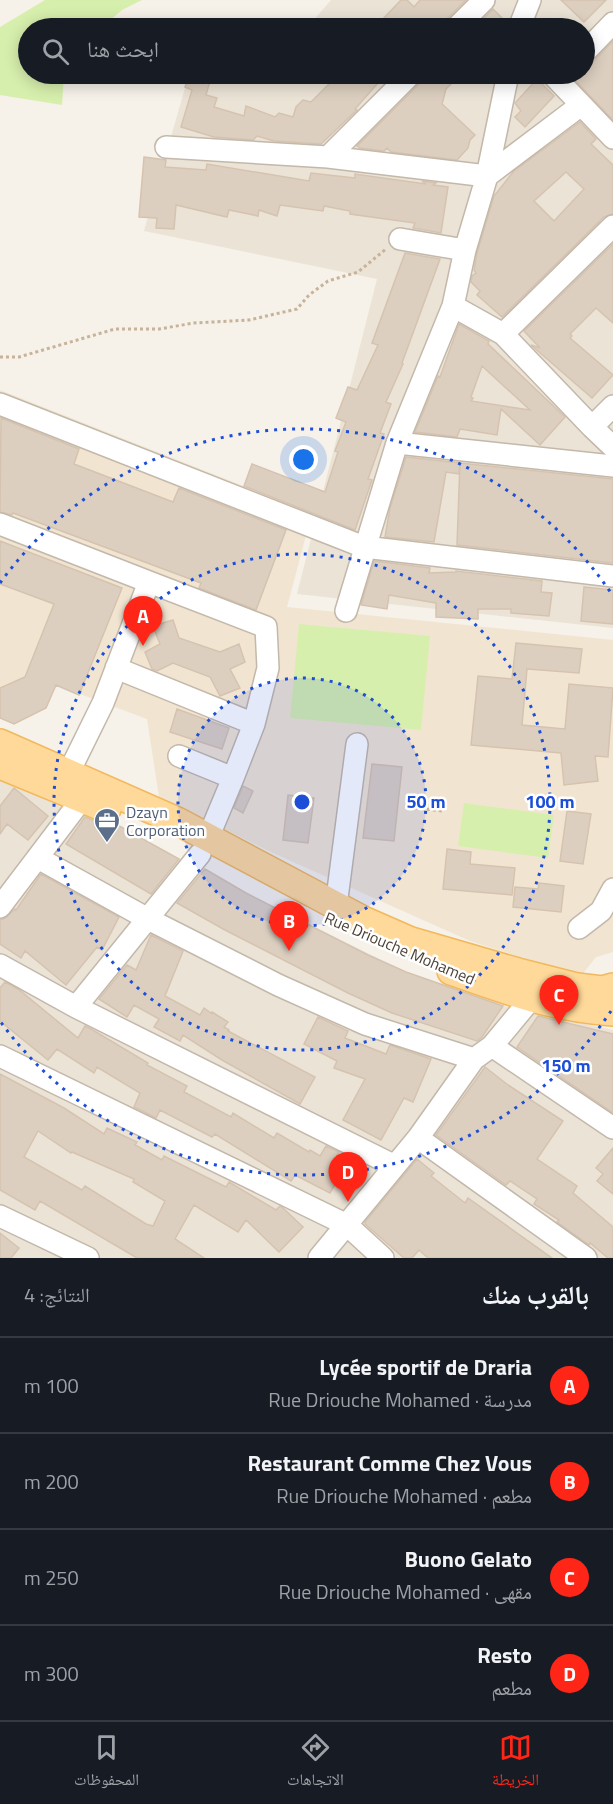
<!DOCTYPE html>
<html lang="ar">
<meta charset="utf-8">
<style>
:root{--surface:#171b24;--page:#242831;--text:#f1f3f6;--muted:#9ea1a6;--line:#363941;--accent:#ff2617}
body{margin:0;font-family:"Titillium Web","Noto Naskh Arabic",sans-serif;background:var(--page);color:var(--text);direction:rtl}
.you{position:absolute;left:304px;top:460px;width:21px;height:21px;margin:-15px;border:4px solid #fff;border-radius:50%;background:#1a73e8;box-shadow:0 0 0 9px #1a73e833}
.badge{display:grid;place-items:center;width:39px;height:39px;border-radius:50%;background:var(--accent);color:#fff;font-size:20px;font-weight:700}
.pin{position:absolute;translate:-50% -50px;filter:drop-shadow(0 2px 3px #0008)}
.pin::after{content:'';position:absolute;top:32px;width:21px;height:18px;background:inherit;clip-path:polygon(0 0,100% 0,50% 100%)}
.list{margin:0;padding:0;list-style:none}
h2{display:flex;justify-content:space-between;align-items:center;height:78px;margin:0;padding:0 24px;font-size:26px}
h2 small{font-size:20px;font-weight:400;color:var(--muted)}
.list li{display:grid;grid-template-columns:39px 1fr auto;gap:18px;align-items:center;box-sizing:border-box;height:96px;padding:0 24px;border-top:2px solid var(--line)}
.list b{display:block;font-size:22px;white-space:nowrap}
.list p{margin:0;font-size:20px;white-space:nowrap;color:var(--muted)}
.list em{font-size:20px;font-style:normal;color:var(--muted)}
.icon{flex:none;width:33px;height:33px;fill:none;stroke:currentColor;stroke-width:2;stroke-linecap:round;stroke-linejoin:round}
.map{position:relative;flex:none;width:613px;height:1258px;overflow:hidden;direction:ltr}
.search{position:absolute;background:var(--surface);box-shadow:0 3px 15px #0003;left:18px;right:18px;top:18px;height:66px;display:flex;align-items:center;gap:15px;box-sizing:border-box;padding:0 21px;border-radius:33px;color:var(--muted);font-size:22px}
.sheet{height:462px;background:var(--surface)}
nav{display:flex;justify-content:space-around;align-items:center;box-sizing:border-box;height:84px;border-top:2px solid var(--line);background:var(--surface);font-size:16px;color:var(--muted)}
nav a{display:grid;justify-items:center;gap:3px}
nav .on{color:var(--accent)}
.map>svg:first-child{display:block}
</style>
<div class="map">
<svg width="613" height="1258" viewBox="0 0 613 1258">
<rect width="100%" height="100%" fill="#f6f1e9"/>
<path fill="#ebe3d6" d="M 331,0 L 613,0 L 613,628 L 297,594 L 377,279 L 144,231 L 189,74 L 584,74 L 584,28 L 307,28 Z
M 0,777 L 90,809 L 183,861 L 203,868 L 246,893 L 406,972 L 503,1006 L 613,1030 L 613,1258 L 0,1258 Z"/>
<path fill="#f1e5d1" d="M 0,390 L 312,513 L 287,607 L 613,640 L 613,952 L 596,957 L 581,976 L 470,941 L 273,853 L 159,797 L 147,719 L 56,685 L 46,708 L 14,724 L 0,718 Z"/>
<path fill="#d7efad" d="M 45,0 L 142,0 L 122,10 L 101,28 L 28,28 L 28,74 L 64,74 L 62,105 L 0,95 L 0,27 Z
M 299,624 L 430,636 L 421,730 L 290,718 Z
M 464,803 L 554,815 L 548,858 L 458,846 Z"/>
<path fill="#dccfc0" stroke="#d5c3af" stroke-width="1.5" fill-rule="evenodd" d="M 401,0 L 407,0 L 414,7 L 420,0 L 466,0 L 447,19 L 444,28 L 378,28 L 385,21 L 383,19 Z
M 561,0 L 606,0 L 584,22 Z
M 493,9 L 507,23 L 506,28 L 474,28 Z
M 613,41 L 613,120 L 572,77 L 575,74 L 585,74 L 585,65 L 593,62 Z
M 189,74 L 212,74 L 206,95 L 217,98 L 214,107 L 244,116 L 246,106 L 275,117 L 279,113 L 293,117 L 296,107 L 303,100 L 311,102 L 339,74 L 386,74 L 355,109 L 357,110 L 321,144 L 274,141 L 257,136 L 253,140 L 214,137 L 181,127 L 192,90 L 185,87 Z
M 424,74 L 461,74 L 446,89 L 442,104 L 475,135 L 470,140 L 468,148 L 457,160 L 391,152 L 387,148 L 384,151 L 360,148 L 357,146 L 420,83 Z
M 537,79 L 554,96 L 525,127 L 515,117 L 521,111 L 515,103 Z
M 580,122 L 596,139 L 591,144 L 613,165 L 613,214 L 604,217 L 502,317 L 477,295 L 480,291 L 471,282 L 472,276 L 476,273 L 474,270 L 477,253 L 494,196 L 514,171 ZM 566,172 L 584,189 L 554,221 L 534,201 Z
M 144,157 L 166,160 L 165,167 L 206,170 L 207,164 L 309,181 L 311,173 L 355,178 L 355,174 L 426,184 L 422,181 L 436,183 L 433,185 L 448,187 L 441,233 L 413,228 L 415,223 L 350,214 L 350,211 L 324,206 L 323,211 L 280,205 L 277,216 L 259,210 L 258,216 L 229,210 L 227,217 L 176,205 L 174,229 L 156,228 L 157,218 L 139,217 Z
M 613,244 L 613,323 L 596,308 L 570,334 L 572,336 L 570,338 L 613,375 L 592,398 L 531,345 L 540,348 L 524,331 Z
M 405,253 L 440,259 L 402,363 L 403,364 L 386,402 L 391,404 L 380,433 L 384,434 L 368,479 L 372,480 L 355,530 L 244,486 L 252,464 L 325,492 L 338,452 L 335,451 L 346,422 L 336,418 L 348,387 L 357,390 L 378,345 L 372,343 Z
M 459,324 L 489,341 L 488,344 L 565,417 L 540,445 L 501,409 L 497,435 L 460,429 L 457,437 L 415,432 L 438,376 L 440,377 ZM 482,366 L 530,410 L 471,401 L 473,398 L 471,397 Z
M 1,418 L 79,449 L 74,464 L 173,502 L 179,488 L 286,530 L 256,610 L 199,588 L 201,583 L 13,513 L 12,515 L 0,512 Z
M 406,457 L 460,463 L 459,474 L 446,472 L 434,542 L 385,537 L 390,508 Z
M 460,463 L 613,479 L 613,563 L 457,545 Z
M 0,541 L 122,588 L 79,695 L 56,685 L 46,708 L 14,724 L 0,718 L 0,688 L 25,677 L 54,604 L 0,584 Z
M 374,561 L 430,568 L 429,573 L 456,572 L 456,571 L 542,581 L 541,592 L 552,593 L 549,616 L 511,613 L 511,609 L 478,609 L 478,619 L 436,617 L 436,603 L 389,595 L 387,609 L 361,605 Z
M 584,587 L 613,590 L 613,624 L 581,621 Z
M 173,620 L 179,638 L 220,652 L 239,644 L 245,662 L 230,669 L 240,688 L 220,696 L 210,677 L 173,663 L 157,671 L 152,669 L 145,652 L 160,644 L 153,626 Z
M 516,643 L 582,649 L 579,673 L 527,669 L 522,725 L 565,729 L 569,684 L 613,688 L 608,757 L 595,756 L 598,781 L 564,785 L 561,753 L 471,745 L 478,676 L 512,679 Z
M 177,709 L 229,728 L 222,749 L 170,732 Z
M 372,764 L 402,767 L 394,841 L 363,838 Z
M 243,786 L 253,791 L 243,813 L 234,808 Z
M 14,788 L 48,816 L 28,840 L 7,824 L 0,834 L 0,806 Z
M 288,795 L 314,798 L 308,843 L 283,840 Z
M 567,811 L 591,814 L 583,864 L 560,861 Z
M 85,817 L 102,824 L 114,823 L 179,859 L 151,894 L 66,844 Z
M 447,849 L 471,852 L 470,864 L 515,868 L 512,895 L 443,889 Z
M 205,869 L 246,893 L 368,955 L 406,972 L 503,1006 L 482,1037 L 477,1041 L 392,1013 L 348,993 L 225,930 L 177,903 Z
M 41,874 L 119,917 L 102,950 L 97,947 L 66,985 L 25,951 L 21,958 L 0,944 L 0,920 L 5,918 L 15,909 L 16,910 Z
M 539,883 L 564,886 L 561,912 L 513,907 L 515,887 L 538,889 Z
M 151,935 L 183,951 L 165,996 L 200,1015 L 204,1008 L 211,1013 L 212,1012 L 228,1022 L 224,1027 L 229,1030 L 228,1031 L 315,1077 L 300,1104 L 222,1060 L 183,1035 L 180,1041 L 154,1027 L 159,1019 L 134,1005 L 127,1017 L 99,999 L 127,965 L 136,970 Z
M 5,982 L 18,989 L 78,1038 L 85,1026 L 91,1029 L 148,1063 L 147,1065 L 187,1086 L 184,1092 L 231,1117 L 233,1113 L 274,1138 L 277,1133 L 309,1152 L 310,1150 L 320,1156 L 326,1146 L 339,1152 L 333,1165 L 343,1170 L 330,1193 L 295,1175 L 291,1181 L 215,1134 L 212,1137 L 160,1110 L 156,1118 L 134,1107 L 140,1093 L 97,1067 L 94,1073 L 57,1049 L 48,1060 L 0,1021 L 0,988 Z
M 538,1016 L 613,1034 L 613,1113 L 517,1047 Z
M 318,1017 L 348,1031 L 345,1038 L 386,1054 L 390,1045 L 431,1059 L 413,1102 L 404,1098 L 381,1140 L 343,1120 L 365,1079 L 334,1068 L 337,1061 L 304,1044 Z
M 485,1067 L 508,1085 L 563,1121 L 537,1159 L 577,1186 L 573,1193 L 613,1227 L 613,1258 L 608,1258 L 590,1243 L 589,1245 L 557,1222 L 559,1220 L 534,1204 L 537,1199 L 510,1181 L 506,1185 L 436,1135 Z
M 0,1074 L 64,1108 L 104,1134 L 107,1128 L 137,1142 L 135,1145 L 162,1160 L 164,1156 L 226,1187 L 229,1182 L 276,1210 L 280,1206 L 283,1208 L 303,1227 L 279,1252 L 246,1220 L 238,1232 L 194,1205 L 175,1239 L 204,1258 L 137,1258 L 40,1201 L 35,1210 L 0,1190 ZM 38,1131 L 71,1153 L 72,1152 L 134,1179 L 133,1182 L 165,1201 L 153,1226 L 146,1224 L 85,1186 L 82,1190 L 24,1157 Z
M 613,1148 L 613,1194 L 597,1181 L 603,1174 L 596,1168 Z
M 417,1159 L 434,1173 L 431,1176 L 465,1203 L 468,1198 L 552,1258 L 428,1258 L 419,1250 L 412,1258 L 404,1258 L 365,1224 L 365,1222 Z
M 0,1233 L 19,1248 L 11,1258 L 0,1258 Z"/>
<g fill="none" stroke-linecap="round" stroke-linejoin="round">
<defs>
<path id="minor" d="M 456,28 L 484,0
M 519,28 L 530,0
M 584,53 L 613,23
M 508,74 L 487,176 L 465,250 L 453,306 L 503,334 L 592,427 L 613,447
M 552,74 L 613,138
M 166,147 L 328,157 L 487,176 L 581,105
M 328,157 L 411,74
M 400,239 L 465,250
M 503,334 L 613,226
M 0,404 L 364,547 L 613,576
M 592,427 L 613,406
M 397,443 L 613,466
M 0,524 L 149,582 L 103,703 L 69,772
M 346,611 L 397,443 L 453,306
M 116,668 L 254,724 L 268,668 L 266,627 L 149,582
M 179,756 L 233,778 L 254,724
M 208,838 L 233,778
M 38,858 L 148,919 L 278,985 L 365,1024 L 474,1059
M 336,906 L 357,744
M 0,907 L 82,799
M 579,928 L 601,911 L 613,889
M 0,965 L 76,1007 L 395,1166
M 76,1007 L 200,854
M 492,1046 L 613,1128
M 0,1056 L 347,1225 L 383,1258
M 418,1138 L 586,1258
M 0,1216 L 88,1258
M 319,1258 L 418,1138 L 474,1059 L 492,1046 L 531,999"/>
<path id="major" d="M 0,743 L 177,821 L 363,920 L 411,941 L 518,972 L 577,987 L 602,990 L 613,987
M 0,765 L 107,809
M 451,971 C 507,991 553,1008 613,1012"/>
</defs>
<use href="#minor" stroke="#c3b8aa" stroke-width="24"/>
<use href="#major" stroke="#f2b85b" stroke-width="30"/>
<path stroke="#c7b399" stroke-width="3" stroke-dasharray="3 3" stroke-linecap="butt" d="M 0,357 L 19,357 L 115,329 L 159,329 L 194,323 L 249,320 L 297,309 L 309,295 L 328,281 L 358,272 L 386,249
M 409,807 L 442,811"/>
<use href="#minor" stroke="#fff" stroke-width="21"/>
<use href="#major" stroke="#ffd999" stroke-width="27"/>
</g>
<circle cx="302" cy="802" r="124" fill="#1d4ed8" fill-opacity=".12"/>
<g fill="none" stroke="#1d4ed8" stroke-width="3" stroke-dasharray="3 6">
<circle cx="302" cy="802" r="124"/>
<circle cx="302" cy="802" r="248"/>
<path d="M611 1011A373 373 0 0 1 0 1021M0 583A373 373 0 0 1 611 593"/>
</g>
<defs>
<symbol id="office-pin" viewBox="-11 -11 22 30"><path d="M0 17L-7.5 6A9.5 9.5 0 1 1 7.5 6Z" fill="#5c6f8a" stroke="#fff"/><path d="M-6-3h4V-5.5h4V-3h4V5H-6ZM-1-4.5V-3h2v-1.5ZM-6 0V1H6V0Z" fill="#fff"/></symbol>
</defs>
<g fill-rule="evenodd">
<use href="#office-pin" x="92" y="806" width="30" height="40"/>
</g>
<g text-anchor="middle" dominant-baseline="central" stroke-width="5" stroke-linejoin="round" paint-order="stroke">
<g font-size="16" fill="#4e5e75" stroke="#fff" text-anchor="start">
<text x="126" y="812">Dzayn<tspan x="126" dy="18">Corporation</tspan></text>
</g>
<g font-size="16" fill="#4b4136" stroke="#fff">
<text transform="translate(400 948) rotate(23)">Rue Driouche Mohamed</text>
</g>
</g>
<circle cx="302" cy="802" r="9" fill="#1d4ed8" stroke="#fff" stroke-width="3"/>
<g font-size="18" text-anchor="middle" font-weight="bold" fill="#1d4ed8" stroke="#fff" stroke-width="5" stroke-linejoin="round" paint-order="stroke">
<text x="426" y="808">50 m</text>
<text x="550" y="808">100 m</text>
<text x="566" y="1072">150 m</text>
</g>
</svg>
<div class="you"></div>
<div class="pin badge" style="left:143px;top:646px">A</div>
<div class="pin badge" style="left:289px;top:951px">B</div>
<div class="pin badge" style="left:559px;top:1025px">C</div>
<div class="pin badge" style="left:348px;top:1202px">D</div>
<div class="search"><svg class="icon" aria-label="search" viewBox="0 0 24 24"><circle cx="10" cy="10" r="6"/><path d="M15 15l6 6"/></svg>ابحث هنا</div>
</div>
<section class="sheet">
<h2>بالقرب منك<small>النتائج: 4</small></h2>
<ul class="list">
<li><span class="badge">A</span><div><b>Lycée sportif de Draria</b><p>مدرسة · Rue Driouche Mohamed</p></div><em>100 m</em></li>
<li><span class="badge">B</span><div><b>Restaurant Comme Chez Vous</b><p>مطعم · Rue Driouche Mohamed</p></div><em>200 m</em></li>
<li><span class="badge">C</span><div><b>Buono Gelato</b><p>مقهى · Rue Driouche Mohamed</p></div><em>250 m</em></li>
<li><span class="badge">D</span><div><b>Resto</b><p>مطعم</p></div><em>300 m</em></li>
</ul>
</section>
<nav>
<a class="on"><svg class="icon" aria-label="map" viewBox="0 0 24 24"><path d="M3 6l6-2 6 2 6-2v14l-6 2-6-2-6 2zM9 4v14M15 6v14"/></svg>الخريطة</a>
<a><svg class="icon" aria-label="directions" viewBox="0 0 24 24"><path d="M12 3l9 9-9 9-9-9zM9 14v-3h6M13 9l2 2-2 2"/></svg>الاتجاهات</a>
<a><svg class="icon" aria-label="saved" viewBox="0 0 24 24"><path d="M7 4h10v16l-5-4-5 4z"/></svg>المحفوظات</a>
</nav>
